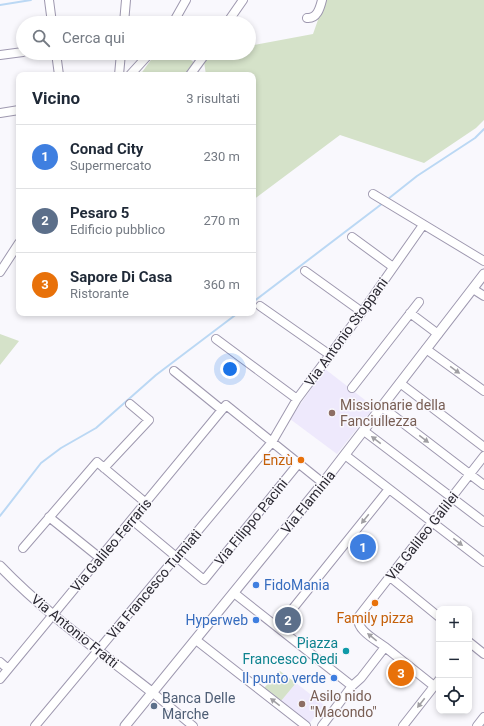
<!DOCTYPE html>
<html lang="it">
<meta charset="utf-8">
<style>
:root{--surface:#fff;--page:#f6f6f7;--text:#1f2937;--muted:#747a83;--line:#e0e1e3;--accent:#d93025}
body{margin:0;font-family:Roboto,sans-serif;background:var(--page);color:var(--text)}
.controls{position:absolute;right:12px;bottom:12px;display:grid;overflow:hidden;border-radius:8px;box-shadow:0 2px 6px #0003}
.controls button{width:36px;height:36px;display:grid;place-items:center;padding:0;border:0;border-bottom:1px solid var(--line);background:var(--surface);color:var(--text);font:20px sans-serif}
.you{position:absolute;left:230px;top:369px;width:14px;height:14px;margin:-10px;border:3px solid #fff;border-radius:50%;background:#1a73e8;box-shadow:0 0 0 6px #1a73e833}
.badge{display:grid;place-items:center;width:26px;height:26px;border-radius:50%;background:var(--accent);color:#fff;font-size:13px;font-weight:700}
.pin{position:absolute;translate:-50% -50%;border:2px solid #fff;box-shadow:0 1px 4px #0006}
.list{margin:0;padding:0;list-style:none}
h2{display:flex;justify-content:space-between;align-items:center;height:52px;margin:0;padding:0 16px;font-size:17px}
h2 small{font-size:13px;font-weight:400;color:var(--muted)}
.list li{display:grid;grid-template-columns:26px 1fr auto;gap:12px;align-items:center;box-sizing:border-box;height:64px;padding:0 16px;border-top:1px solid var(--line)}
.list b{display:block;font-size:15px;white-space:nowrap}
.list p{margin:0;font-size:13px;white-space:nowrap;color:var(--muted)}
.list em{font-size:13px;font-style:normal;color:var(--muted)}
.icon{flex:none;width:22px;height:22px;fill:none;stroke:currentColor;stroke-width:2;stroke-linecap:round;stroke-linejoin:round}
.map{position:relative;flex:none;width:484px;height:726px;overflow:hidden}
.search{position:absolute;background:var(--surface);box-shadow:0 2px 6px #0003;left:16px;top:16px;width:240px;height:44px;display:flex;align-items:center;gap:10px;box-sizing:border-box;padding:0 14px;border-radius:22px;color:var(--muted);font-size:15px}
.panel{position:absolute;background:var(--surface);box-shadow:0 2px 6px #0003;left:16px;top:72px;width:240px;height:244px;border-radius:8px}
.map>svg:first-child{display:block}
</style>
<div class="map">
<svg width="484" height="726" viewBox="0 0 484 726">
<rect width="100%" height="100%" fill="#f9f8fd"/>
<path fill="#eee9fc" d="M 325,369 L 374,407 L 337,454 L 290,419 Z
M 296,683 L 324,705 L 309,724 L 280,702 Z"/>
<path fill="#d5e2c9" d="M 325,0 L 484,0 L 484,120 L 476,128 L 424,163 L 340,135 L 253,200 L 253,75 L 206,75 L 203,55 L 215,53 L 249,53 L 249,46 L 313,34 Z
M 156,53 L 182,53 L 196,64 L 188,75 L 140,75 Z
M 0,334 L 19,341 L 0,365 Z
M 280,671 L 296,683 L 281,701 L 264,688 Z"/>
<g fill="none" stroke-linecap="round" stroke-linejoin="round">
<path stroke="#bbd8f4" stroke-width="2" d="M 0,5 L 31,0
M 388,199 L 417,176 L 475,138 L 484,129
M 253,302 L 383,203
M 0,516 L 41,463 L 61,448 L 96,428 L 156,375 L 238,313"/>
<defs>
<path id="minor" d="M 49,0 L 52,23
M 307,18 C 317,19 320,8 322,0
M 124,23 L 126,0
M 173,23 L 186,0
M 227,23 L 243,0
M 56,53 L 59,75
M 0,55 L 23,52
M 119,75 L 121,53
M 130,75 L 150,53
M 190,75 L 206,53
M 0,113 L 19,110
M 373,194 L 484,261
M 352,237 L 393,267
M 305,271 L 362,312
M 0,272 L 19,243
M 473,289 L 484,296
M 260,306 L 330,355
M 410,313 L 438,334
M 216,339 L 297,399
M 426,349 L 484,391
M 174,371 L 222,410
M 400,383 L 484,447
M 352,388 L 419,302
M 382,407 L 484,485
M 364,431 L 484,522
M 345,455 L 484,562
M 104,468 L 149,420 L 130,404
M 49,517 L 100,558
M 132,520 L 204,580 L 298,464
M 23,548 L 97,462 L 146,503
M 390,577 L 439,617
M 234,593 L 352,686
M 278,627 L 389,489
M 196,640 L 306,726
M 469,642 L 484,654
M 385,647 L 434,686
M 0,662 L 8,669
M 0,679 L 226,405 L 323,483
M 153,693 L 193,726
M 35,726 L 272,442 L 297,399 L 362,312 L 423,225
M 322,726 L 352,686 L 361,678 L 385,647 C 376,640 354,629 359,616 L 484,456
M 403,726 L 439,680
M 477,726 L 484,717"/>
<path id="tertiary" d="M 0,566 C 46,614 101,652 153,693
M 125,726 L 323,483 L 484,274"/>
</defs>
<use href="#minor" stroke="#9e98af" stroke-width="10"/>
<use href="#tertiary" stroke="#9e98af" stroke-width="11"/>
<use href="#minor" stroke="#fff" stroke-width="8"/>
<use href="#tertiary" stroke="#fff" stroke-width="9"/>
</g>
<defs><path id="oneway-solid" d="M-6-.8H1V-3.2L6.5 0L1 3.2V.8H-6Z"/></defs>
<g fill="#a09fa3">
<use href="#oneway-solid" transform="translate(455 370) rotate(36)"/>
<use href="#oneway-solid" transform="translate(424 439) rotate(37)"/>
<use href="#oneway-solid" transform="translate(376 440) rotate(-143)"/>
<use href="#oneway-solid" transform="translate(365 519) rotate(129)"/>
<use href="#oneway-solid" transform="translate(458 542) rotate(38)"/>
<use href="#oneway-solid" transform="translate(372 637) rotate(-141)"/>
<use href="#oneway-solid" transform="translate(275 702) rotate(-142)"/>
<use href="#oneway-solid" transform="translate(421 703) rotate(128)"/>
</g>
<g fill="#8d6e63" stroke="#f9f8fd" stroke-width="1.5">
<circle cx="332" cy="413" r="4"/>
<circle cx="302" cy="704" r="4"/>
</g>
<g fill="#e8710a" stroke="#f9f8fd" stroke-width="1.5">
<circle cx="301" cy="460" r="4"/>
<circle cx="375" cy="603" r="4"/>
</g>
<g fill="#3f7fe0" stroke="#f9f8fd" stroke-width="1.5">
<circle cx="256" cy="585" r="4"/>
<circle cx="256" cy="620" r="4"/>
<circle cx="334" cy="678" r="4"/>
</g>
<circle fill="#0f9aa8" stroke="#f9f8fd" stroke-width="1.5" cx="346" cy="651" r="4"/>
<circle fill="#5c6f8a" stroke="#f9f8fd" stroke-width="1.5" cx="154" cy="706" r="4"/>
<g text-anchor="middle" dominant-baseline="central" stroke-width="3" stroke-linejoin="round" paint-order="stroke">
<g font-size="14" fill="#2b2932" stroke="#f9f8fd">
<text transform="translate(346 332) rotate(-54)">Via Antonio Stoppani</text>
<text transform="translate(308 502) rotate(-51)">Via Flaminia</text>
<text transform="translate(251 522) rotate(-51)">Via Filippo Pacini</text>
<text transform="translate(422 536) rotate(-52)">Via Galileo Galilei</text>
<text transform="translate(111 545) rotate(-50)">Via Galileo Ferraris</text>
<text transform="translate(154 584) rotate(-50)">Via Francesco Tumiati</text>
<text transform="translate(75 631) rotate(39)">Via Antonio Fratti</text>
</g>
<g font-size="14" fill="#785e54" stroke="#f9f8fd" text-anchor="start">
<text x="340" y="405">Missionarie della<tspan x="340" dy="16">Fanciullezza</tspan></text>
<text x="310" y="696">Asilo nido<tspan x="310" dy="16">"Macondo"</tspan></text>
</g>
<g font-size="14" fill="#c56008" stroke="#f9f8fd" text-anchor="end">
<text x="293" y="460">Enzù</text>
<text x="375" y="618" text-anchor="middle">Family pizza</text>
</g>
<g font-size="14" fill="#366cbe" stroke="#f9f8fd" text-anchor="end">
<text x="264" y="585" text-anchor="start">FidoMania</text>
<text x="248" y="620">Hyperweb</text>
<text x="326" y="678">Il punto verde</text>
</g>
<g font-size="14" fill="#0d838f" stroke="#f9f8fd" text-anchor="end">
<text x="338" y="643">Piazza<tspan x="338" dy="16">Francesco Redi</tspan></text>
</g>
<g font-size="14" fill="#4e5e75" stroke="#f9f8fd" text-anchor="start">
<text x="162" y="698">Banca Delle<tspan x="162" dy="16">Marche</tspan></text>
</g>
</g>
</svg>
<div class="controls">
<button>+</button>
<button>−</button>
<button><svg class="icon" aria-label="locate" viewBox="0 0 24 24"><circle cx="12" cy="12" r="6"/><path d="M12 2v4M12 18v4M2 12h4M18 12h4"/></svg></button>
</div>
<div class="you"></div>
<div class="pin badge" style="left:363px;top:547px;background:#3f7fe0">1</div>
<div class="pin badge" style="left:288px;top:620px;background:#5c6f8a">2</div>
<div class="pin badge" style="left:401px;top:673px;background:#e8710a">3</div>
<div class="search"><svg class="icon" aria-label="search" viewBox="0 0 24 24"><circle cx="10" cy="10" r="6"/><path d="M15 15l6 6"/></svg>Cerca qui</div>
<section class="panel">
<h2>Vicino<small>3 risultati</small></h2>
<ul class="list">
<li><span class="badge" style="background:#3f7fe0">1</span><div><b>Conad City</b><p>Supermercato</p></div><em>230 m</em></li>
<li><span class="badge" style="background:#5c6f8a">2</span><div><b>Pesaro 5</b><p>Edificio pubblico</p></div><em>270 m</em></li>
<li><span class="badge" style="background:#e8710a">3</span><div><b>Sapore Di Casa</b><p>Ristorante</p></div><em>360 m</em></li>
</ul>
</section>
</div>
